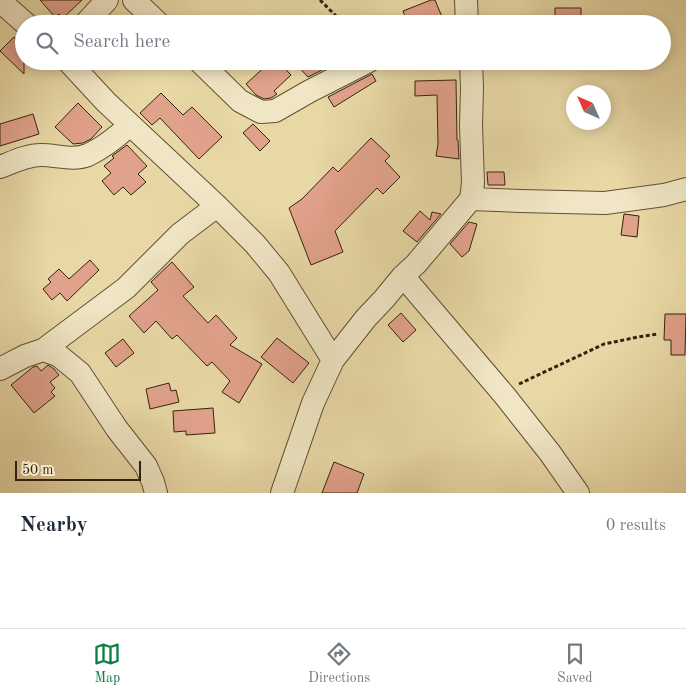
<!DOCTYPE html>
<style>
:root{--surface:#fff;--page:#f2f2f3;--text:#1f2937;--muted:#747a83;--line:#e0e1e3;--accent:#0b8043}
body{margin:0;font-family:"Old Standard TT",serif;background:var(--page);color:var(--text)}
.compass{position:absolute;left:566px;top:85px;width:45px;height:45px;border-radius:50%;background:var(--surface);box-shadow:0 2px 12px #0003;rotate:315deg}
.scale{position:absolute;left:15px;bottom:12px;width:126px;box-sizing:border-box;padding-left:5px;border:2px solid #36220f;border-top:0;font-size:14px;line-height:18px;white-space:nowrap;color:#36220f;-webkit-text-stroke:4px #f0e6c5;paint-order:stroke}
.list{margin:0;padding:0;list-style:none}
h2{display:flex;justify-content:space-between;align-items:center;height:65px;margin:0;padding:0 20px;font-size:21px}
h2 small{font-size:16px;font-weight:400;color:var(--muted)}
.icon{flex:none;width:28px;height:28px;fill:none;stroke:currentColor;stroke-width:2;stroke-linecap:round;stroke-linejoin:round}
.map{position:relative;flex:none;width:686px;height:493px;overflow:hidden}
.search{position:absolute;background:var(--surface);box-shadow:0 2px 12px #0003;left:15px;right:15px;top:15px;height:55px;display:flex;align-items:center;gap:12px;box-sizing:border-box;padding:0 18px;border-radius:28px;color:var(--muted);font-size:19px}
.sheet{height:135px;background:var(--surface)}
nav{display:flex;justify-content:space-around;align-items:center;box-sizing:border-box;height:70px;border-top:1px solid var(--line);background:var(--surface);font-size:14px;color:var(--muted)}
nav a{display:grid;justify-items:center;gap:2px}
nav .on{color:var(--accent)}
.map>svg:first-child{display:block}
</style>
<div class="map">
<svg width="686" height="493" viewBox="0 0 686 493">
<rect width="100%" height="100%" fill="#e8d8a6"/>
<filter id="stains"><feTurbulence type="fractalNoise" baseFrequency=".004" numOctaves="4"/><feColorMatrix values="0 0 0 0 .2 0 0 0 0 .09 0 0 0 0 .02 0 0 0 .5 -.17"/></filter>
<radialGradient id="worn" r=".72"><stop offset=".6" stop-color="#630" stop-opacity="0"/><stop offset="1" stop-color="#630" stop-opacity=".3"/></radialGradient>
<path fill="#e1a28b" stroke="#36220f" d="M 40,0 L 82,0 L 63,18 L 59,14 L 55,17 Z
M 431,0 L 435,0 L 445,24 L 408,24 L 403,11 Z
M 555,8 L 581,8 L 581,24 L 555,24 Z
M 14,37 L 24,46 L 24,74 L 0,51 Z
M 271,61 L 278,61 L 291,75 L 274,91 L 277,94 L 271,98 L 264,99 L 256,95 L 246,84 Z
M 293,61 L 340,61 L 308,77 Z
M 372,74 L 376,81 L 334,107 L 328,97 Z
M 456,80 L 457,140 L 458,140 L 459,159 L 436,156 L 438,144 L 437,95 L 415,96 L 415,81 Z
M 161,93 L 183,115 L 192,107 L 222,137 L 199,159 L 160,118 L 152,125 L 140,113 Z
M 78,103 L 102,127 L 91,139 L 83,143 L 73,144 L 55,127 Z
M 33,114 L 39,134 L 0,146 L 0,124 Z
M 253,124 L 270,141 L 260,151 L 243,133 Z
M 371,138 L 390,156 L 385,161 L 400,177 L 383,194 L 377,188 L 335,231 L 343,252 L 311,265 L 289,208 L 302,199 L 333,167 L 338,172 Z
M 127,145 L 147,166 L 138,174 L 146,182 L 131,195 L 123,187 L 114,195 L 102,181 L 111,173 L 104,166 L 114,158 L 112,156 Z
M 487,172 L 504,172 L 505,185 L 488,185 Z
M 420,211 L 430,220 L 432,212 L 441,214 L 417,242 L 403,231 Z
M 624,214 L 639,216 L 637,237 L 621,235 Z
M 469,222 L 477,224 L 469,251 L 462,257 L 450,244 Z
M 90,260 L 99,270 L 67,301 L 60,293 L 52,300 L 43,289 L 51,282 L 48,279 L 59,269 L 69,279 Z
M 172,262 L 194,287 L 183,296 L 208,323 L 216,315 L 237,338 L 230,345 L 262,364 L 239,403 L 222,392 L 230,381 L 212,362 L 207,366 L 177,335 L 172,339 L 156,321 L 144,333 L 129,316 L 158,290 L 151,282 Z
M 401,313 L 416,330 L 403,342 L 388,325 Z
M 665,314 L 686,314 L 685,355 L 671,355 L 671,340 L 664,340 Z
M 277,338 L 309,363 L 293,383 L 261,357 Z
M 123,339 L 134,353 L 116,367 L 105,353 Z
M 48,365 L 54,369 L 59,375 L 50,382 L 55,388 L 51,392 L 55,396 L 34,413 L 11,385 L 33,367 L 37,366 L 41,371 Z
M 169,383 L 171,391 L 176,390 L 179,402 L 150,409 L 146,389 Z
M 213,408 L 215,433 L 186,435 L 186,431 L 174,432 L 173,411 Z
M 334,462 L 364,474 L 357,493 L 322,493 Z"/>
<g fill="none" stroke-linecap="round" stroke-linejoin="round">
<defs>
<path id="minor" d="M 134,0 L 159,24
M 466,0 L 467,24
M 0,1 L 26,24
M 85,24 L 107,0
M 68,61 L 106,102 L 217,206 L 255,244 L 279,273 L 333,360
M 199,61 L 240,101 L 261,112 L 275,111 L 310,91 L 369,61
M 0,167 C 13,162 27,155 41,155 C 57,155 73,161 88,155 C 103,148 118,136 130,125
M 471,199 L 521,201 L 605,203 L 664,195 L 686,189
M 403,276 L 505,396 L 550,453 L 578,493
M 43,350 L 58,355 L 80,373 L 117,429 L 146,466 L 153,482 L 156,493
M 0,369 L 25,356 L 43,350 L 126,288 L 180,234 L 217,206
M 282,493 L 313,403 L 333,360 L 366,318 L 384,299 L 403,276 L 416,264 L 471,199 L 473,183 L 471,125 L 472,88 L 471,61"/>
</defs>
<use href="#minor" stroke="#625035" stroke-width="24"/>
<path stroke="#36220f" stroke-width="3" stroke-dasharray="4 2.5" stroke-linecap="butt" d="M 320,0 L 344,24
M 519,384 L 604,344 L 638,337 L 658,334"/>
<use href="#minor" stroke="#f0e6c5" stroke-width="22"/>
</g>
<rect width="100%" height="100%" filter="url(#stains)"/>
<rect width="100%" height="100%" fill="url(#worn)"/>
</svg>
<svg class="compass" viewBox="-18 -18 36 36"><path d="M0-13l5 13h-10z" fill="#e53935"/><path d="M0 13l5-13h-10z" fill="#747a83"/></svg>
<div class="scale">50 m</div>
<div class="search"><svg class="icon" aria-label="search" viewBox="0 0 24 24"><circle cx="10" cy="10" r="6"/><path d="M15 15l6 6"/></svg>Search here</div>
</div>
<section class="sheet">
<h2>Nearby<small>0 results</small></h2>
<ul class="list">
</ul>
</section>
<nav>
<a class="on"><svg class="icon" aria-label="map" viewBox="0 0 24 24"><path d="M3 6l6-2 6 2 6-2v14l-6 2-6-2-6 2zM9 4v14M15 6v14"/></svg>Map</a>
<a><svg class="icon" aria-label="directions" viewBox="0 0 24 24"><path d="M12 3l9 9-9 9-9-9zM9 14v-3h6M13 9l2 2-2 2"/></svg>Directions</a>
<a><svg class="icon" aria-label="saved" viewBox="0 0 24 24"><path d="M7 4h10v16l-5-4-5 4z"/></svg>Saved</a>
</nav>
